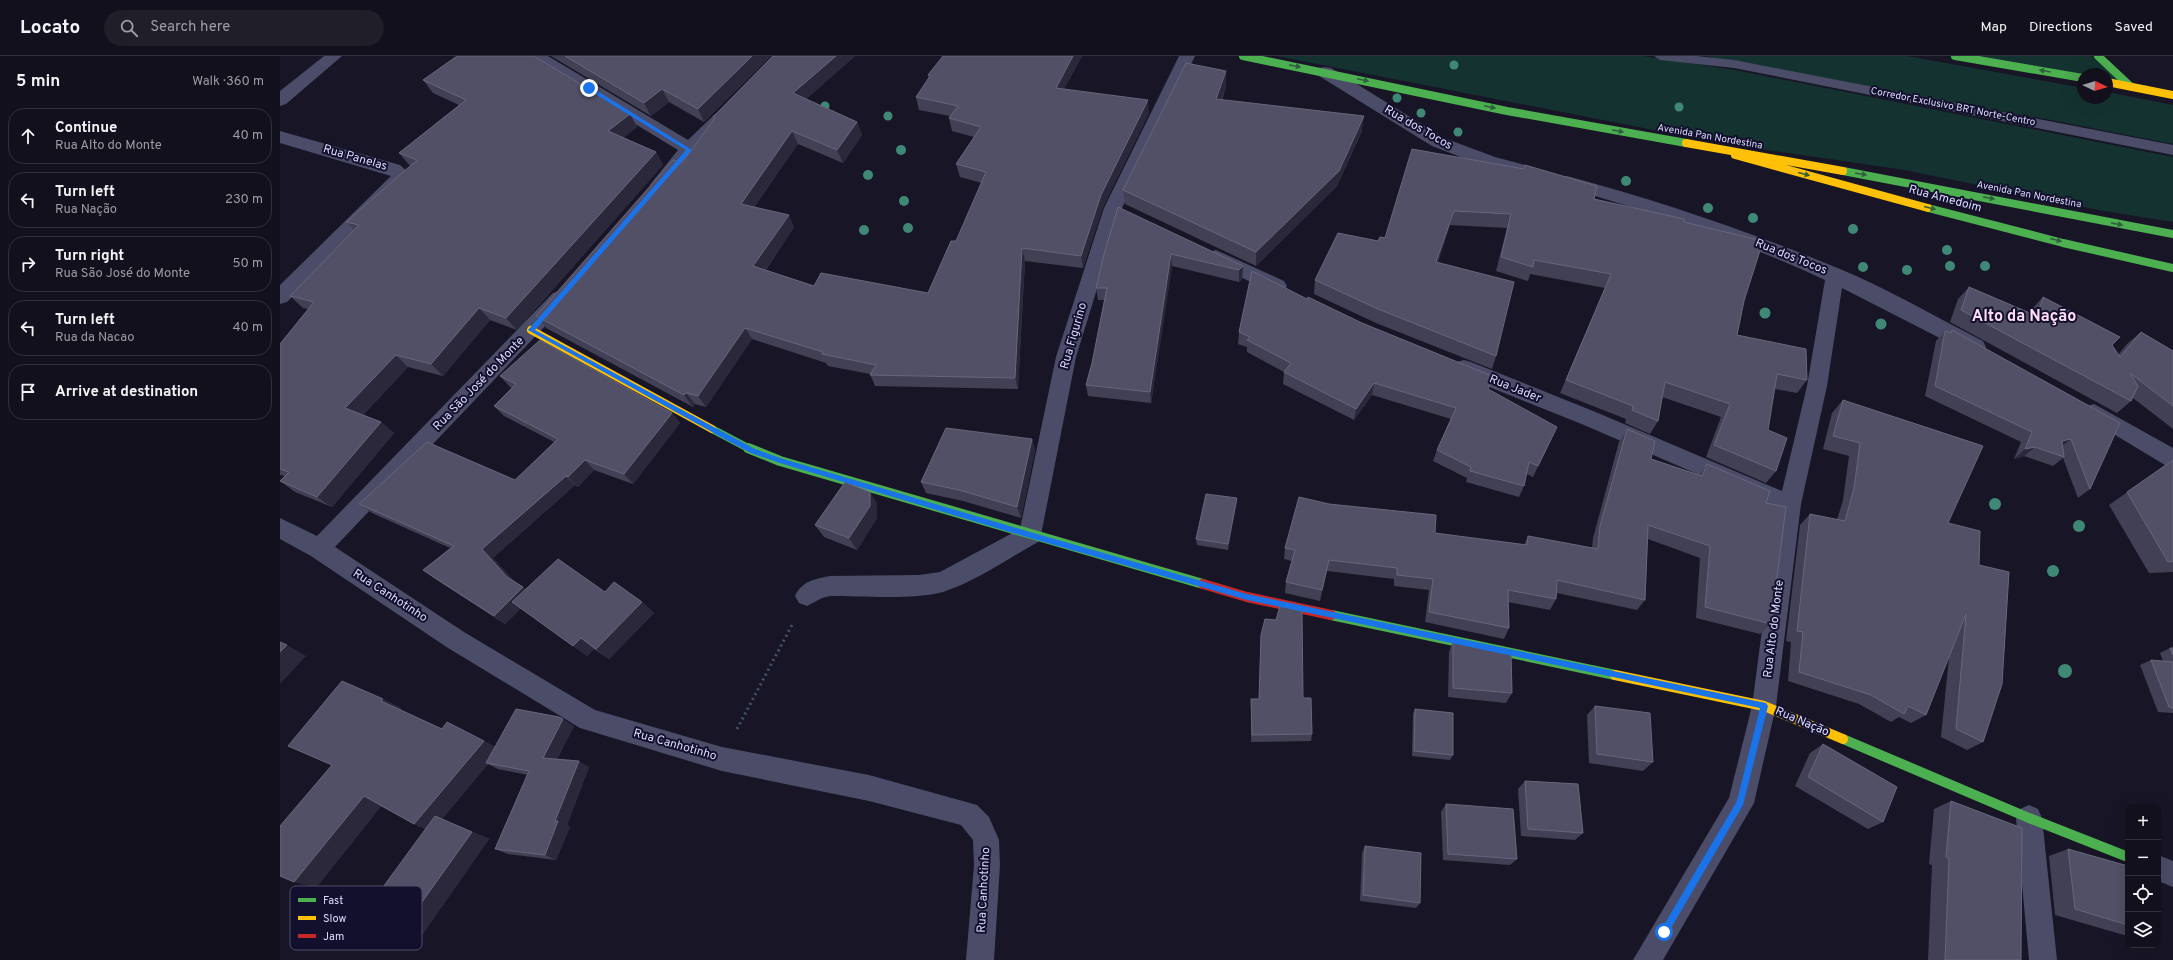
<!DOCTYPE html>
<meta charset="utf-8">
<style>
:root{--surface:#12101c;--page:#1f1e29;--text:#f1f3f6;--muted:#9c9da3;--line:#31303b}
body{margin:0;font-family:Overpass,sans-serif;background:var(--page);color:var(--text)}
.controls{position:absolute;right:12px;bottom:12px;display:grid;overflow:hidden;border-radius:8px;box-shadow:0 4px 16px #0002}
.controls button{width:36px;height:36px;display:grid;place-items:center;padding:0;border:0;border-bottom:1px solid var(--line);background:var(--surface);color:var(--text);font:20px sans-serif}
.compass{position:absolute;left:1797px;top:12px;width:36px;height:36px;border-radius:50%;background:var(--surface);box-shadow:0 4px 16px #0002;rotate:94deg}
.stop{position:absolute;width:12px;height:12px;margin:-9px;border:3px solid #1a73e8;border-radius:50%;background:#fff}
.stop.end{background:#1a73e8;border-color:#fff;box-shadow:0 1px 4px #0008}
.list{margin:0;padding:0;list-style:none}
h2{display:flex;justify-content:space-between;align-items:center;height:52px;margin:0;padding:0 16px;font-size:17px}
h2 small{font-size:13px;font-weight:400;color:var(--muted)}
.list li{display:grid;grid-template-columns:26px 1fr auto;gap:12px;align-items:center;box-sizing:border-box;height:56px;margin:0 8px 8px;padding:0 8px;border:1px solid var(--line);border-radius:16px}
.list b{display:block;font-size:15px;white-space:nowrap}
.list p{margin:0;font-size:13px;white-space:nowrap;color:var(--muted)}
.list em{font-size:13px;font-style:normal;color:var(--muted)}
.icon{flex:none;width:22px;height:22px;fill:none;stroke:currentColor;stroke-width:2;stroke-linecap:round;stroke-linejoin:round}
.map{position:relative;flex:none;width:1893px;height:904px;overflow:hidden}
header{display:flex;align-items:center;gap:24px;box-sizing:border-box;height:56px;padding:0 20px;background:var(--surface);border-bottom:1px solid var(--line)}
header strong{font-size:19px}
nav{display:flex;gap:22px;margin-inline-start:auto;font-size:14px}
.search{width:280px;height:36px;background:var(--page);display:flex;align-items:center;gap:10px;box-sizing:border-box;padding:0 14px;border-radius:22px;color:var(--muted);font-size:15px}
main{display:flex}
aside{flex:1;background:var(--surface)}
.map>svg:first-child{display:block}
</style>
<header>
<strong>Locato</strong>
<div class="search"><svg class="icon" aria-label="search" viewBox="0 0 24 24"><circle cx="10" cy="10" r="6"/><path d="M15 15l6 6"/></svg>Search here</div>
<nav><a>Map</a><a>Directions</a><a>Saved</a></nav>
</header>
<main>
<aside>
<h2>5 min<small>Walk · 360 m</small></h2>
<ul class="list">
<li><svg class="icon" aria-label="ahead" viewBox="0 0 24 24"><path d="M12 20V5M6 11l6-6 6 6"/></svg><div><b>Continue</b><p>Rua Alto do Monte</p></div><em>40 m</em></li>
<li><svg class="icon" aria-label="left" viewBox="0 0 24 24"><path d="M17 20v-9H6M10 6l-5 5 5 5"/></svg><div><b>Turn left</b><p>Rua Nação</p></div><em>230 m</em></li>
<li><svg class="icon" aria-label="right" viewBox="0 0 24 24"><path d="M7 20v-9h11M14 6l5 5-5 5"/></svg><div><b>Turn right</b><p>Rua São José do Monte</p></div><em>50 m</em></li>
<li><svg class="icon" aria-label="left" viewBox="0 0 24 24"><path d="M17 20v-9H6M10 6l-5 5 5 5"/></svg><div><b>Turn left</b><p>Rua da Nacao</p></div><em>40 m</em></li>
<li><svg class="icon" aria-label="arrive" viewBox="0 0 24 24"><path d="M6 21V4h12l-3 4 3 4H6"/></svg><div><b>Arrive at destination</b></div></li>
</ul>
</aside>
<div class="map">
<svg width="1893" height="904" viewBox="0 0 1893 904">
<rect width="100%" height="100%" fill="#181626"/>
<path fill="#143330" d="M 997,0 L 1363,0 L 1455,14 L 1893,101 L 1893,166 L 1824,155 L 1625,114 L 1473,92 L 1389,77 Z
M 1426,0 L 1627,0 L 1803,32 L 1803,42 L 1827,42 L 1827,36 L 1893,49 L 1893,88 L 1766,63 L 1454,8 Z
M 1679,0 L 1811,0 L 1841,26 L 1827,23 L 1827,18 L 1803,18 Z"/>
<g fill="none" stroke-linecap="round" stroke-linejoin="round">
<path stroke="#435362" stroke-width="3" stroke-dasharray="2 3.5" stroke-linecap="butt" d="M 457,673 L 513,567"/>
<path fill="#4b4c67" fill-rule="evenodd" d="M 1374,0 L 1417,0 L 1454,4 L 1893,89 L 1893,99 L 1454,12 L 1380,4 Z"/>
<path fill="#4b4c67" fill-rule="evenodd" d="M 44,0 L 62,0 L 6,48 L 0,50 L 0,35 Z
M 248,0 L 268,0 L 408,84 L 435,58 L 441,56 L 447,58 L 450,62 L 415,97 L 385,133 L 379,135 L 373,133 L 370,129 L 373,125 L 398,94 L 250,4 Z
M 899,0 L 915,0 L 842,152 L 796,301 L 761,479 L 758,486 C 729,502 695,526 663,536 C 635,544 581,540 550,540 L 542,542 L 527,550 L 519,547 L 515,540 C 522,525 535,523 550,520 L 639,519 L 660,516 L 740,473 L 776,301 L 824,152 Z
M 1045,11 L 1051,12 L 1164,82 L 1215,101 L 1256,112 L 1259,116 L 1256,120 L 1250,122 L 1204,110 L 1152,90 L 1039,20 L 1037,16 L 1039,12 Z
M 0,75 L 120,109 L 130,118 L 123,130 L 7,246 L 0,248 L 0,229 L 111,120 L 0,87 Z
M 1287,120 C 1380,145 1471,176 1560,213 C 1608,233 1656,261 1703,285 L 1706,291 L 1703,297 L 1696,299 L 1689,297 L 1562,232 L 1547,330 L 1521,448 L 1496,650 L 1474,747 L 1383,904 L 1353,904 L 1449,742 L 1472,650 L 1498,453 L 1304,369 L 1177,318 L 1174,312 L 1177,306 L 1184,304 L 1191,306 L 1318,357 L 1502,435 L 1527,330 L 1545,224 C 1460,184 1371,156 1281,130 L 1278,126 L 1281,122 Z
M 936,194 L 1004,225 L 1007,230 L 1004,235 L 997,237 L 990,235 L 929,206 L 927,201 L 929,196 Z
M 280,235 L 287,237 L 290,242 L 287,247 L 55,491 L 184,576 L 315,654 L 442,691 L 589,719 L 697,749 L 709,761 L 719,784 L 720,809 L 714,904 L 686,904 L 694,809 L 693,784 L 681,769 L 589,745 L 442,715 L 300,672 L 168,592 L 31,500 L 0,483 L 0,462 L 37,480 L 273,237 Z
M 1814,348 L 1893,392 L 1893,412 L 1885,409 L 1807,362 L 1804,356 L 1807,350 Z
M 1749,749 L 1758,753 L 1762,762 L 1777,904 L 1749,904 L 1736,762 L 1740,753 Z
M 1878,799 L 1893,805 L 1893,831 L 1878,825 Z"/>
<path stroke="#4caf50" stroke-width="8" d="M 963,0 L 1227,55 L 1406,87
M 1675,0 L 1803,22
M 1818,0 L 1850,30
M 1563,115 L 1893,178
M 1648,152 L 1783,187 L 1893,212
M 432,373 L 470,393"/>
<path stroke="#4caf50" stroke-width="10" d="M 468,392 L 500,405 L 923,528
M 1051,559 L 1335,619
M 1563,683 L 1749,762 L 1848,801"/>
<path stroke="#ffc107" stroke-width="8" d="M 1827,26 L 1893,39
M 1406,87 L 1563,115
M 1455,99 L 1648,152
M 251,274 L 432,373"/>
<path stroke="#ffc107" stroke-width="10" d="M 1335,619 L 1484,650 L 1563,683"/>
<path stroke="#c62828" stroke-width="10" d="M 923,528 L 967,541 L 1051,559"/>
</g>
<g fill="#408876">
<circle cx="1174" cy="9" r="4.5"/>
<circle cx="1117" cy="42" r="4.5"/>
<circle cx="545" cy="50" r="4.5"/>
<circle cx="1399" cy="51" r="4.5"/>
<circle cx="1141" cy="57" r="4.5"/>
<circle cx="608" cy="60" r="4.5"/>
<circle cx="1178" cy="76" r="4.5"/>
<circle cx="621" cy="94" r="5"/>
<circle cx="588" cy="119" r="5"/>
<circle cx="1346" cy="125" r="5"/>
<circle cx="624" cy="145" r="5"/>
<circle cx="1428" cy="152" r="5"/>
<circle cx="1473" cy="162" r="5"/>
<circle cx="628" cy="172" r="5"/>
<circle cx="1573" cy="173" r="5"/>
<circle cx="584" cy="174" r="5"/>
<circle cx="1667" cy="194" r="5"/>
<circle cx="1670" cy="210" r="5"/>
<circle cx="1705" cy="210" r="5"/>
<circle cx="1583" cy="211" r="5"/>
<circle cx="1627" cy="214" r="5"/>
<circle cx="1485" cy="257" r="5.5"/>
<circle cx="1601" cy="268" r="5.5"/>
<circle cx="1715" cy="448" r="6"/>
<circle cx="1799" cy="470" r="6"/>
<circle cx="1773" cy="515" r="6"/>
<circle cx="1785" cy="615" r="7"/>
</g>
<path fill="#424054" d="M 271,0 L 491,0 L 424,66 L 389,46 L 371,60 Z
M 493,0 L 575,0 L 526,43 L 577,66 L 582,79 L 563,107 L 518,88 L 474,151 L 514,171 L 486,214 L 534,230 L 648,237 L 676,185 L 702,127 L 680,121 L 676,108 L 694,81 L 672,75 L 669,62 L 670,60 L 639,54 L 636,41 L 649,22 L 648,19 L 663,0 L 802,0 L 784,33 L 869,57 L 823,151 L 803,212 L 745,205 L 738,333 L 595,330 L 590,318 L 548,310 L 546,307 L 472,283 L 426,351 L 415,348 L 413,351 L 266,272 L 256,260 L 402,107 L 434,63 L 433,61 Z
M 143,24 L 350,58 L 357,71 L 343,82 L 376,96 L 383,109 L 237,274 L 210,264 L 163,320 L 128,311 L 83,359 L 101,366 L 114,377 L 52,451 L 15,436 L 0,425 L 5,420 L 0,419 L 0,288 L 28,253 L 23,252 L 10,240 L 74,174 L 66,166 L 130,110 L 119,97 L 179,49 L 153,37 Z
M 946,30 L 942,44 L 1082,75 L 1057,130 L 976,210 L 845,148 L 843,134 Z
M 1132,93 L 1314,143 L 1404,166 L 1464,245 L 1457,279 L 1527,324 L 1517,337 L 1495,333 L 1488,374 L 1496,415 L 1486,427 L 1426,401 L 1441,361 L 1382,341 L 1378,365 L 1370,378 L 1345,367 L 1346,363 L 1280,337 L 1325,232 L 1250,218 L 1248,225 L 1216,215 L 1227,172 L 1170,169 L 1158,206 L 1216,300 L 1212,313 L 1096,267 L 1034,238 L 1035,224 L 1098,185 L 1105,182 Z
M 838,151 L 963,210 L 962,223 L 959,226 L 892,210 L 871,347 L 808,340 L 806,329 L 812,307 L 824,244 L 818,244 L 816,232 Z
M 1689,231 L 1750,257 L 1751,254 L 1763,241 L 1832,289 L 1838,299 L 1847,288 L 1861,276 L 1893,295 L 1893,373 L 1853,342 L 1851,345 L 1837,357 L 1670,266 L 1678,243 Z
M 1027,243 L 1208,333 L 1272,382 L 1253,421 L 1247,418 L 1244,430 L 1239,441 L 1186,426 L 1187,422 L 1153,405 L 1157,394 L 1171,363 L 1092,339 L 1074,364 L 1003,328 L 1004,316 L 967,296 L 967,291 L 958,288 L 959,276 Z
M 1672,274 L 1840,367 L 1810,433 L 1798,442 L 1783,402 L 1773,410 L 1744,400 L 1734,403 L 1741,386 L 1645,340 L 1656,285 L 1665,275 L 1670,277 Z
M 220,320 L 392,357 L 400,367 L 353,428 L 314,414 L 298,431 L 295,429 L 213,502 L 234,525 L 246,533 L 325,536 L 362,546 L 374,557 L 329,603 L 314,593 L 307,600 L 241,552 L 225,568 L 155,523 L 143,514 L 170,492 L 92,457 L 79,448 L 235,424 L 274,386 L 224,360 L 214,350 L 232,332 L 230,331 Z
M 1563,344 L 1668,467 L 1699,509 L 1703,686 L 1687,694 L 1661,681 L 1669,601 L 1646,659 L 1631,667 L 1619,661 L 1611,666 L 1579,648 L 1508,625 L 1511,586 L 1506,585 L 1520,469 L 1530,458 L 1557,464 L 1563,444 L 1569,400 L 1543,393 L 1552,357 Z
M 1347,373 L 1371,403 L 1419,419 L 1427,408 L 1486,447 L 1491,568 L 1480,578 L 1416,562 L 1420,502 L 1368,483 L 1365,544 L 1357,554 L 1277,537 L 1276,543 L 1270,554 L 1228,546 L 1229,572 L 1224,583 L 1145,566 L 1149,534 L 1114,530 L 1114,523 L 1047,515 L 1040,545 L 1005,537 L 1006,526 L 1012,505 L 1004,503 L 1005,492 L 1155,477 L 1244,489 L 1248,480 L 1312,492 L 1313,482 L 1339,386 Z
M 752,383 L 755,394 L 741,462 L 683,445 L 646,437 L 641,426 Z
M 1893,404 L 1893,516 L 1869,517 L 1829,449 Z
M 590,436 L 597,448 L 597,462 L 577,494 L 544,481 L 535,469 Z
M 956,449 L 948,494 L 917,489 L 916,483 Z
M 1173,585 L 1232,637 L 1226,647 L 1168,641 L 1169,596 Z
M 1890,592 L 1893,592 L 1893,657 L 1878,656 L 1860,609 L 1871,604 L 1883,605 L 1880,597 Z
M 1023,642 L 1032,678 L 1031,685 L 971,686 L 971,643 Z
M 103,643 L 121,652 L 120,654 L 162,673 L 204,685 L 215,691 L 294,670 L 277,703 L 309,711 L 287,769 L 290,771 L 276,804 L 228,798 L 215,793 L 248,719 L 218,713 L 208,708 L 162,763 L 209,783 L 142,879 L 146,773 L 134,768 L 101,750 L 36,832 Z
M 1315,650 L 1373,706 L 1363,715 L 1309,707 L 1307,659 Z
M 1135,653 L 1173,699 L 1170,704 L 1132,700 L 1133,658 Z
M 1543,688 L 1603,766 L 1588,773 L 1515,730 L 1530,697 Z
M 1245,725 L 1303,777 L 1295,784 L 1241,780 L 1238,733 Z
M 1671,745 L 1741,904 L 1648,904 L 1652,809 L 1649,808 L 1654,753 Z
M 1166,748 L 1237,803 L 1230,809 L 1163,804 L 1161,756 Z
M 1085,790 L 1140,847 L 1136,852 L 1080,845 L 1082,797 Z
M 1788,793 L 1848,810 L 1848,879 L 1844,879 L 1775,859 L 1769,800 Z"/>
<path fill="#2a283a" d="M 472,0 L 491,0 L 424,66 L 418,53 Z
M 556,0 L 575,0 L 518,50 L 513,37 Z
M 793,0 L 802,0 L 778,45 L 776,32 Z
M 946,15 L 946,30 L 936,58 L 936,43 Z
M 382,33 L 389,46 L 371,60 L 364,47 Z
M 868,44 L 869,57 L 823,151 L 803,212 L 801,200 L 821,139 Z
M 350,58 L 357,71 L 336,88 L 328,75 Z
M 1084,60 L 1082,75 L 1057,130 L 976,210 L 976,196 Z
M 577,66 L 582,79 L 563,107 L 557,94 Z
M 512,75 L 518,88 L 467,160 L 461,148 Z
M 376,96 L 383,109 L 237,274 L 226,262 Z
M 1174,155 L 1170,169 L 1153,219 L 1156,206 Z
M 509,159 L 514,171 L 480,222 L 473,210 Z
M 742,192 L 745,205 L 738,333 L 735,322 Z
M 891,198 L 892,210 L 871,347 L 870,336 Z
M 963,210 L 962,223 L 959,226 L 959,214 Z
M 199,252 L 210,264 L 163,320 L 151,308 Z
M 465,272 L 472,283 L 426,351 L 418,340 Z
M 116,299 L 128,311 L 78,364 L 65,352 Z
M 1094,327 L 1092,339 L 1074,364 L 1076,353 Z
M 406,337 L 415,348 L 413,351 L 404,339 Z
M 392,357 L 400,367 L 353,428 L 344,418 Z
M 101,366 L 114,377 L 52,451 L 37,441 Z
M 1277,371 L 1272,382 L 1253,421 L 1258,410 Z
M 752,383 L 755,394 L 741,462 L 737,451 Z
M 1791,383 L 1780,392 L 1782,385 Z
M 1755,391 L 1744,400 L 1734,403 L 1745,393 Z
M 305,404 L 314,414 L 298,431 L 288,421 Z
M 286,420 L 295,429 L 213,502 L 238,529 L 227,521 L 202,493 Z
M 590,436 L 597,448 L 597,462 L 577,494 L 569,482 Z
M 957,442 L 956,449 L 948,494 L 948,488 Z
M 1049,504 L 1047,515 L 1040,545 L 1042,534 Z
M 243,531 L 254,539 L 225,568 L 214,560 Z
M 362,546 L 374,557 L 329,603 L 316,593 Z
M 301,582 L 314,593 L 307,600 L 293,590 Z
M 7,589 L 26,600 L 0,628 L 0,596 Z
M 103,643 L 121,652 L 119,654 L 101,645 Z
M 283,663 L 294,670 L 274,708 L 263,702 Z
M 204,685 L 220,694 L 206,707 L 208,708 L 162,763 L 209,783 L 142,879 L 122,874 L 152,776 L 134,768 Z
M 299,705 L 309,711 L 287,769 L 290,771 L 276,804 L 265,799 L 275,765 Z
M 84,740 L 103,748 L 36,832 L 14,826 Z"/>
<path fill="#525066" stroke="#68667e" d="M 177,0 L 254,0 L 350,58 L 328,75 L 376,96 L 226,262 L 199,252 L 151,308 L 116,299 L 65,352 L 101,366 L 37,441 L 0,425 L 9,416 L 0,413 L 0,288 L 34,246 L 10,240 L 79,169 L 66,166 L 137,104 L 119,97 L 186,44 L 143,24 Z
M 285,0 L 472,0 L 418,53 L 382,33 L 364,47 Z
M 493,0 L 556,0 L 513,37 L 577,66 L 557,94 L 512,75 L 461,148 L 509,159 L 473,210 L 534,230 L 541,217 L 648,237 L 671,185 L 676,185 L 706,116 L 676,108 L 701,71 L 669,62 L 678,50 L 636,41 L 650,20 L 648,19 L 663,0 L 793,0 L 776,32 L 868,44 L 821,139 L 801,200 L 742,192 L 735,322 L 590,319 L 596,309 L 542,298 L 543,296 L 465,272 L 418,340 L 406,337 L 404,339 L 256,260 L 393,104 L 402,107 L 435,62 L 433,61 Z
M 906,7 L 946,15 L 936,43 L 1084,60 L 1059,115 L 976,196 L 843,134 Z
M 1132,93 L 1244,113 L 1245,109 L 1317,130 L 1314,143 L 1404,163 L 1404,166 L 1483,185 L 1464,245 L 1457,279 L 1526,293 L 1527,324 L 1497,318 L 1488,374 L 1507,382 L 1496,415 L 1434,389 L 1450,348 L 1385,326 L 1378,365 L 1352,354 L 1353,350 L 1286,324 L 1331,218 L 1254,204 L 1253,211 L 1221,201 L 1231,158 L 1174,155 L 1156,206 L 1234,226 L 1216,300 L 1098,253 L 1035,224 L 1058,177 L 1098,185 L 1100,181 L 1105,182 Z
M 838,151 L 963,210 L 959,214 L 891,198 L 870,336 L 806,329 L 812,307 L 827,232 L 816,232 L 823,202 Z
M 972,215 L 1027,243 L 1028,241 L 1082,267 L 1212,320 L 1208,333 L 1277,371 L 1258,410 L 1249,406 L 1244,430 L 1190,415 L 1191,411 L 1157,394 L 1176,352 L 1094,327 L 1076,353 L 1004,316 L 1011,307 L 967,284 L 970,281 L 959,276 Z
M 1689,231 L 1757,260 L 1763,241 L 1840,281 L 1832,289 L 1840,301 L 1861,276 L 1893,295 L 1893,350 L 1850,317 L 1858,330 L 1851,345 L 1681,254 Z
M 1672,274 L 1840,367 L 1810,433 L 1791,383 L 1782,385 L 1784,401 L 1755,391 L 1745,393 L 1752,376 L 1655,330 L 1665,275 L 1671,277 Z
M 260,284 L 392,357 L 344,418 L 305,404 L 288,421 L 286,420 L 202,493 L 227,521 L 243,531 L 214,560 L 143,514 L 174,490 L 79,448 L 147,386 L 235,424 L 278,383 L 214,350 L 236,328 L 220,320 Z
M 1563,344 L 1703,390 L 1668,467 L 1700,475 L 1699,509 L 1729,516 L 1722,628 L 1703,686 L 1676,673 L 1686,558 L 1646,659 L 1628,650 L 1624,658 L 1591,639 L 1519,616 L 1523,576 L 1517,575 L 1530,458 L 1565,465 L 1574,432 L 1580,387 L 1553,380 Z
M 666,372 L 752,383 L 737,451 L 679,434 L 641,426 Z
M 1347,373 L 1375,385 L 1371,403 L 1422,420 L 1427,408 L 1490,435 L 1486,447 L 1506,451 L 1491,568 L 1425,551 L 1430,490 L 1368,469 L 1365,544 L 1277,524 L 1276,543 L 1228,534 L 1229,572 L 1149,556 L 1153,523 L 1117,519 L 1117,512 L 1049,504 L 1042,534 L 1006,526 L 1015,494 L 1005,492 L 1019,441 L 1049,448 L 1156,459 L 1155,477 L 1247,489 L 1248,480 L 1318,493 L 1320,470 Z
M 1893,404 L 1893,505 L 1888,506 L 1847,436 Z
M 565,426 L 590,436 L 590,450 L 569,482 L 535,469 Z
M 926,438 L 957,442 L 948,488 L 916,483 Z
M 278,503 L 325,536 L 334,526 L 362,546 L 316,593 L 301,582 L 293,590 L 232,546 Z
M 1000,550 L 1022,555 L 1023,642 L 1031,642 L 1032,678 L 972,679 L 971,643 L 979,643 L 981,579 L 985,563 L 996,564 Z
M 1173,585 L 1231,597 L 1232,637 L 1173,632 Z
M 0,586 L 7,589 L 0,596 Z
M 1890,592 L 1893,592 L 1893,599 Z
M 1871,604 L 1893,606 L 1893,652 L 1889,651 Z
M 62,625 L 103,643 L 101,645 L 162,673 L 167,666 L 204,685 L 134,768 L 84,740 L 14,826 L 0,820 L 0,770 L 52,709 L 8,690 Z
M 1315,650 L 1370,657 L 1373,706 L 1317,698 Z
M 236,653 L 279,661 L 283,663 L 263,702 L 299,705 L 275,765 L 278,765 L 265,799 L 215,793 L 249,715 L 206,707 Z
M 1135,653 L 1173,657 L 1173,699 L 1134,695 Z
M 1543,688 L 1617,731 L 1603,766 L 1528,721 Z
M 1245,725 L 1298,728 L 1303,777 L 1248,773 Z
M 1671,745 L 1742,772 L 1741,904 L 1665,904 L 1669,803 L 1666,801 Z
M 1166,748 L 1233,753 L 1237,803 L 1168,798 Z
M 155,760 L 192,776 L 122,874 L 84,857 Z
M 1085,790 L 1141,797 L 1140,847 L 1083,839 Z
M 1788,793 L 1848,810 L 1848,869 L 1795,853 Z"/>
<defs><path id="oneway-solid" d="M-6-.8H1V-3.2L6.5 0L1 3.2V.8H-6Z"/></defs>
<g fill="#2f603e">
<use href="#oneway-solid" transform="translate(1015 10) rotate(11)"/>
<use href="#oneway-solid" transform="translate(1765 15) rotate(-170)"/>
<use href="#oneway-solid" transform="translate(1083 24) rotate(12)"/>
<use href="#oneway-solid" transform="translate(1210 51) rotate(12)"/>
<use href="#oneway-solid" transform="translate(1338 75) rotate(11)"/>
<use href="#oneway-solid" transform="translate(1524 118) rotate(15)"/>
<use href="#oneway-solid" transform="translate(1581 118) rotate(10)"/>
<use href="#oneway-solid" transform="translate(1709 142) rotate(11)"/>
<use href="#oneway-solid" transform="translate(1650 152) rotate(14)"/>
<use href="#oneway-solid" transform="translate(1837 168) rotate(11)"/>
<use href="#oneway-solid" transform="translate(1776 184) rotate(14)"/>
</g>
<path fill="#1a73e8" d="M 307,31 L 311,31 L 412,94 L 255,274 L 443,376 L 475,393 L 500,402 L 750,476 L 967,538 L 1486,647 L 1488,650 L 1463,749 L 1387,879 L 1381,879 L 1381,874 L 1457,745 L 1480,652 L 967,544 L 750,482 L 500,407 L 471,397 L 439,380 L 248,274 L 406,94 L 307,33 Z"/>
<g text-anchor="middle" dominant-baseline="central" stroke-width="4" stroke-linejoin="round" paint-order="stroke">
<g font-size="10" fill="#dcdbff" stroke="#12102c">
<text transform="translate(1673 51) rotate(11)">Corredor Exclusivo BRT Norte-Centro</text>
<text transform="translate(1430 81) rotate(10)">Avenida Pan Nordestina</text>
<text transform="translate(1749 139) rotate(11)">Avenida Pan Nordestina</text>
</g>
<g font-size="12" fill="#dcdbff" stroke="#12102c">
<text transform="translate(1138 72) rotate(30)">Rua dos Tocos</text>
<text transform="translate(75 102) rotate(16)">Rua Panelas</text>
<text transform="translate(1665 143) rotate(15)">Rua Amedoim</text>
<text transform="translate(1511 201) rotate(22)">Rua dos Tocos</text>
<text transform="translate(794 280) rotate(-74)">Rua Figurino</text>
<text transform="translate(199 328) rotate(-46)">Rua São José do Monte</text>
<text transform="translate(1235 333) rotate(22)">Rua Jader</text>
<text transform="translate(110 540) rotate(33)">Rua Canhotinho</text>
<text transform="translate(1494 573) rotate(-83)">Rua Alto do Monte</text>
<text transform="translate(1522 666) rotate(23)">Rua Nação</text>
<text transform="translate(395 689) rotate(16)">Rua Canhotinho</text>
<text transform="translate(704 834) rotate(-87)">Rua Canhotinho</text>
</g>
<g font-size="16" font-weight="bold" fill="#ffddf6" stroke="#12102c">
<text x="1744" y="261">Alto da Nação</text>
</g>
</g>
<rect x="10" y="830" width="132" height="64" rx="6" fill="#12102c" stroke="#4f4d6b" stroke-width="1"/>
<rect x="18" y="842" width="18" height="4" fill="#4caf50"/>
<rect x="18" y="860" width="18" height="4" fill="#ffc107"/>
<rect x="18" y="878" width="18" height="4" fill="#c62828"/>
<g font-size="11" fill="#dcdbff">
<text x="43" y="848">Fast</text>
<text x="43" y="866">Slow</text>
<text x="43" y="884">Jam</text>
</g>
</svg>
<div class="controls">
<button>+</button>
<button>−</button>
<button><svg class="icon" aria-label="locate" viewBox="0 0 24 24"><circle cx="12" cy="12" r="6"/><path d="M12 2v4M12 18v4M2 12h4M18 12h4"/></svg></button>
<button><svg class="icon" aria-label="layers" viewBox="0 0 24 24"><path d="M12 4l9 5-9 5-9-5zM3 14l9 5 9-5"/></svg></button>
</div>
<svg class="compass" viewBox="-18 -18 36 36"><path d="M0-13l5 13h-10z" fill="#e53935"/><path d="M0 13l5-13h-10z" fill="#9c9da3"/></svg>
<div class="stop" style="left:1384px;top:876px"></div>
<div class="stop end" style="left:309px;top:32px"></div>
</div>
</main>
